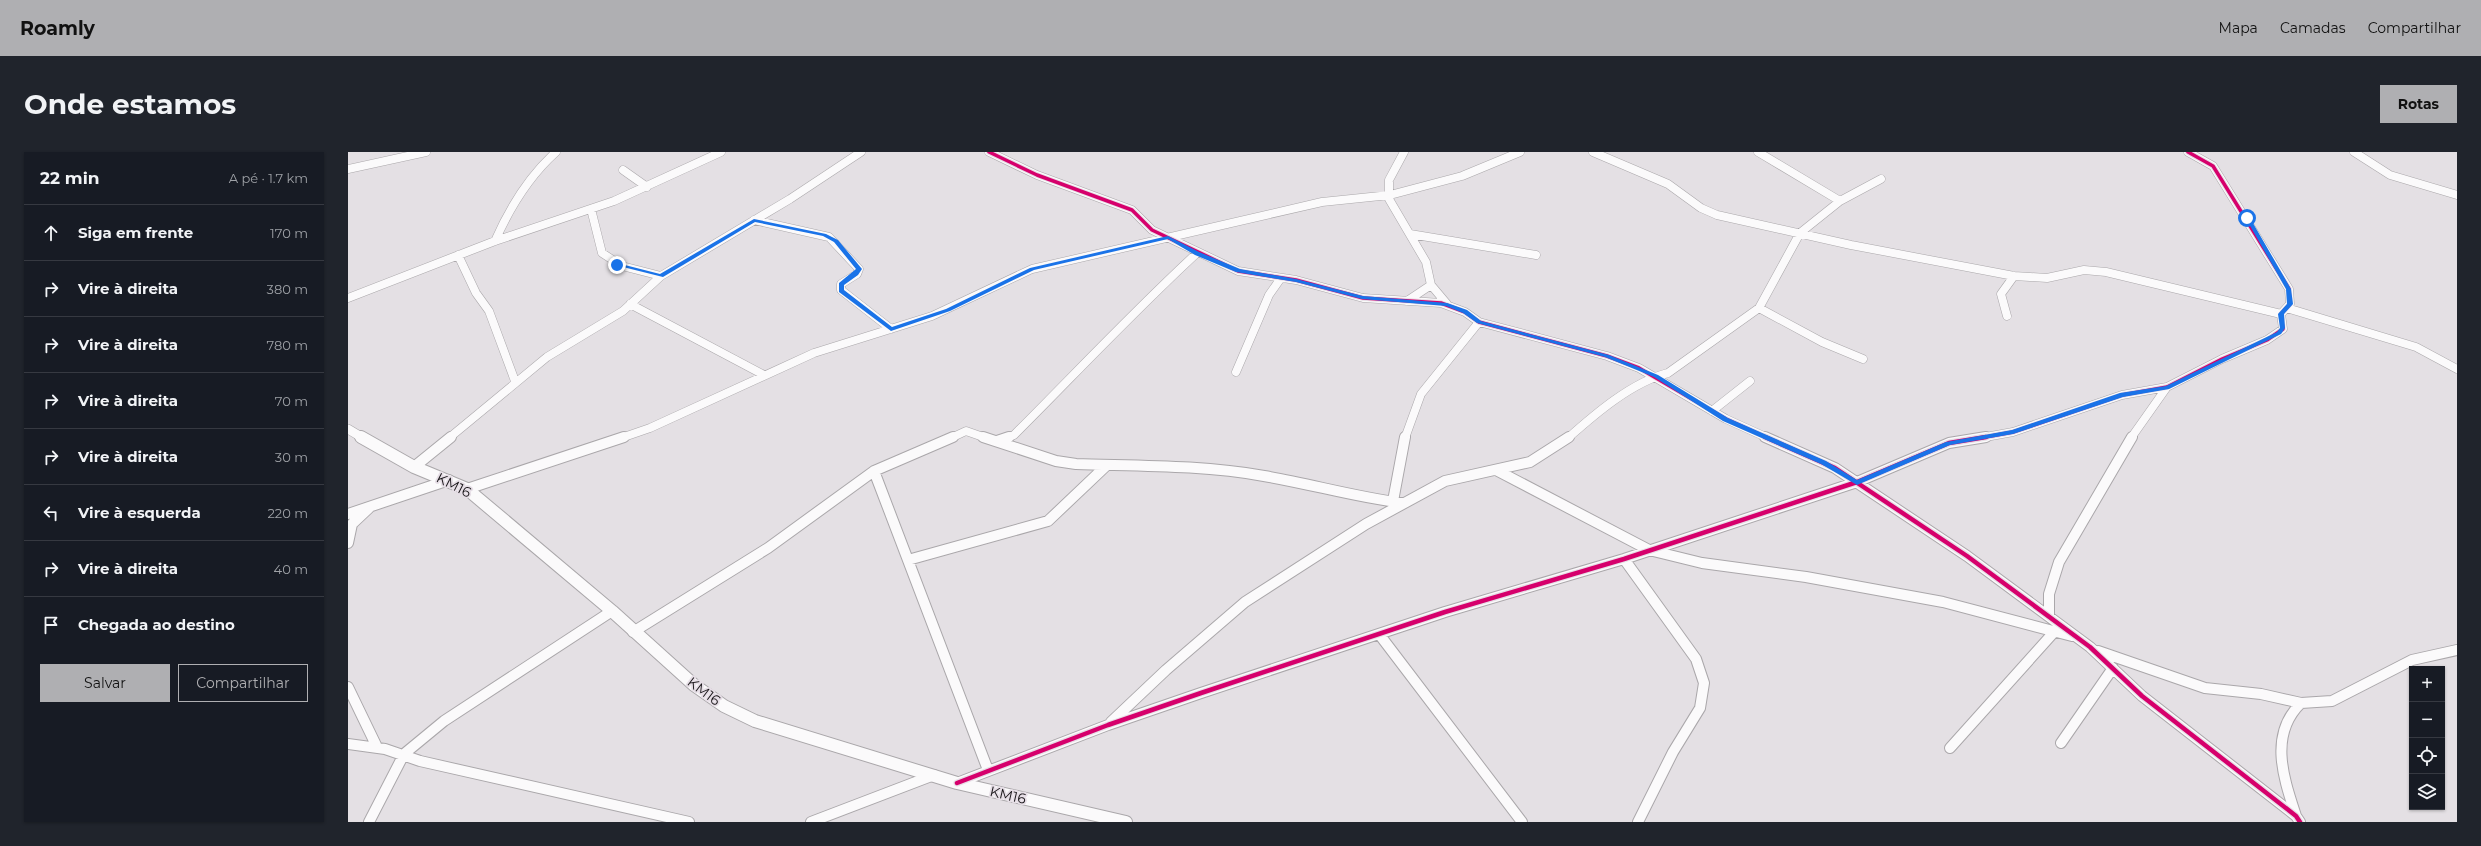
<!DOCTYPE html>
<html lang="pt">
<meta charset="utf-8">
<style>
:root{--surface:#171b24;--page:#20242c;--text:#f1f3f6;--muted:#9ea1a6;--line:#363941;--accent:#afafb2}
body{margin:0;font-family:Montserrat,sans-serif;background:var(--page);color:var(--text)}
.controls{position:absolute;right:12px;bottom:12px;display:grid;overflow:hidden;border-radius:0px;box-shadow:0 1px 3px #0004}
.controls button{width:36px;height:36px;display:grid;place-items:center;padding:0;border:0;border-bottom:1px solid var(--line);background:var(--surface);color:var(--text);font:20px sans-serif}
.stop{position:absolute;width:12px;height:12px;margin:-9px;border:3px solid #1a73e8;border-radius:50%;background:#fff}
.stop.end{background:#1a73e8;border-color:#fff;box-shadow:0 1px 4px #0008}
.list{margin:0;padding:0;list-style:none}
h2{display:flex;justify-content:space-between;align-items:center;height:52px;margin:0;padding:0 16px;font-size:17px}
h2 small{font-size:13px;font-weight:400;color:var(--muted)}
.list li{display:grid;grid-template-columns:26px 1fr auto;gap:12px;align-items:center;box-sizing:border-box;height:56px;padding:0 16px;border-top:1px solid var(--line)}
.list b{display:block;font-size:15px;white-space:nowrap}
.list em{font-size:13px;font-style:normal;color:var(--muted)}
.actions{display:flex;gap:8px;padding:12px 16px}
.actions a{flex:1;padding:9px 0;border:1px solid var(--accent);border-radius:0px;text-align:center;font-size:14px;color:var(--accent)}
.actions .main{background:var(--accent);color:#111}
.icon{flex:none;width:22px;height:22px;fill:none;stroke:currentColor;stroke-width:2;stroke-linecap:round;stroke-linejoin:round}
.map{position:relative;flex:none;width:2109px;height:670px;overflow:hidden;border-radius:0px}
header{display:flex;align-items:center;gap:24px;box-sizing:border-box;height:56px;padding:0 20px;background:var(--accent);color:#111}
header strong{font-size:19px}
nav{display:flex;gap:22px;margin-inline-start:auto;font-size:14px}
.intro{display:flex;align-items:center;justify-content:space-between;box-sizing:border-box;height:96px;padding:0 24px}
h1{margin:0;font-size:28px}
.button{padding:10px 18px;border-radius:0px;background:var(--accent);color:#111;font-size:14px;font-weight:700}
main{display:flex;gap:24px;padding:0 24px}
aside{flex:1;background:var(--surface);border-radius:0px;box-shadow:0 1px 3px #0004}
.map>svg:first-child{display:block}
</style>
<header>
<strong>Roamly</strong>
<nav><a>Mapa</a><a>Camadas</a><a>Compartilhar</a></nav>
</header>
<div class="intro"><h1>Onde estamos</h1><a class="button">Rotas</a></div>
<main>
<aside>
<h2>22 min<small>A pé · 1.7 km</small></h2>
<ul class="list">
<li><svg class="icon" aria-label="ahead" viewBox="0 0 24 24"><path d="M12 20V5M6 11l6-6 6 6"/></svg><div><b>Siga em frente</b></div><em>170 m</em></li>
<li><svg class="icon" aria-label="right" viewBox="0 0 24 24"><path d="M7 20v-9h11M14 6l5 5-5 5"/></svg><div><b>Vire à direita</b></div><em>380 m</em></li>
<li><svg class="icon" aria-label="right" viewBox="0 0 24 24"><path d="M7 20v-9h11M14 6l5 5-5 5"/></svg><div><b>Vire à direita</b></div><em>780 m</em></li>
<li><svg class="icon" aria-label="right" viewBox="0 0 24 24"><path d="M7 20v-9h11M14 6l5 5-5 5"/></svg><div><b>Vire à direita</b></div><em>70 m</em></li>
<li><svg class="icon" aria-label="right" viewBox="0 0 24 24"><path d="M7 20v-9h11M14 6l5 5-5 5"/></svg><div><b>Vire à direita</b></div><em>30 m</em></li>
<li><svg class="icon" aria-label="left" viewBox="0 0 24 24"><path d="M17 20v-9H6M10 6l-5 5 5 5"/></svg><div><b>Vire à esquerda</b></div><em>220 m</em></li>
<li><svg class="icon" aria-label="right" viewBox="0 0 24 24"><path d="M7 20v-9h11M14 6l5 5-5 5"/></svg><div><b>Vire à direita</b></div><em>40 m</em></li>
<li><svg class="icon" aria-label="arrive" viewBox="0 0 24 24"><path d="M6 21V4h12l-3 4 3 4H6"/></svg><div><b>Chegada ao destino</b></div></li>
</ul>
<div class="actions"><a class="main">Salvar</a><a>Compartilhar</a></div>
</aside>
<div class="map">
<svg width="2109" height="670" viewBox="0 0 2109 670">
<rect width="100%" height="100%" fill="#e4e0e4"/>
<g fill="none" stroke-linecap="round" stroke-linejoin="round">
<defs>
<path id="minor-far1" d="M 641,0 L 689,23 L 784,58 L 804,78 L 890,119 L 948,128 L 1015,146 L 1093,151 L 1117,160 L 1131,170 L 1259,204 L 1291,216 L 1378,267 L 1420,286
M 1056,0 L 1041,28 L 1041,47 L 1078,110 L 1083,133 L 1099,152
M 1245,0 L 1320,32 L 1353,56 L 1369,63 L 1503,93 L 1666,124 L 1699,126 L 1736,118 L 1758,120 L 1933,162
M 1410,0 L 1492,49
M 2006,0 L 2042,23 L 2109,43
M 0,17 L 78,0
M 275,18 L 299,35
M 243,57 L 254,101 L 274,114 L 313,124
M 406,68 L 481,85 L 511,117 L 509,122 L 493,132 L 493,138 L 543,177
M 1062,82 L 1188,103
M 147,89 C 162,55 180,25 208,0
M 110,103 L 128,141 L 141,159 L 167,229
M 0,146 L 147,89 L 266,49 L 373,0
M 1059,149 L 1083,133
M 282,152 L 416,223
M 1411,156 L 1474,190 L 1515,207
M 1939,156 L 2068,195 L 2109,217
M 1659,164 L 1653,142 L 1666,124
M 888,220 L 921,143 L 933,126
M 1364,259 L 1402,229
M 101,286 L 199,205 L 275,159 L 313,124 L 442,47 L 513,0
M 273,286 L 302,276 L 466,201 L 584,164 L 684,117 L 974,50 L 1042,43 L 1114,24 L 1172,0
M 603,286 L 618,279 L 638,286
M 658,286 L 666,283 C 727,222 786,159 849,101
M 1057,286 L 1073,242 L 1131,170
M 1220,286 C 1247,262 1284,230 1320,221 L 1411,156 L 1452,81 L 1492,49 L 1533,27
M 1632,286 L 1665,280 L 1774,243 L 1819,235 L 1874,207 L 1919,188 L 1935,177 L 1933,162 L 1942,152 L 1941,137 L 1865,14 L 1840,0
M 1783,286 L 1819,235"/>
<path id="minor" d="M 635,285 L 708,309 L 728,312 C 791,314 855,313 916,324 C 963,332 1007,345 1054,351
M 1417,285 L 1487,316 L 1619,404 L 1742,495 L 1794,544 L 1948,664 L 1952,670
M 649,289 L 661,285
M 66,315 L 103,285
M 1148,318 L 1301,398 L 1354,411 L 1458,425 L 1595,450 L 1724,484
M 526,319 L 640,618
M 119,337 L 276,285
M 1045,349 L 1057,285
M 0,362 L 101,328
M 0,391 L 4,372 L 21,356
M 1276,407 L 1348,507 L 1356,531 L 1352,556 L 1325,600 L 1290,670
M 560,408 L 700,369 L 759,313
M 1701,463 L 1701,442 L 1711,410 L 1784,285
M 285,480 L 420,396 L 526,319 L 605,285
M 1031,482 L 1174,670
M 1750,499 L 1857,536 L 1913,542 L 1953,551 L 1984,549 L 2064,508 L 2109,498
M 0,535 L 28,593
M 763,570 L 818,518 L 897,450 L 1018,372 L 1097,329 L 1182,310 L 1221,285
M 1713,591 L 1765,516
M 0,592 L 37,597 L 72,609 L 341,670
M 1602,596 L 1707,479
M 609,631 L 760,573 L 853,541 L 1097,460 L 1276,407 L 1509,330 L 1601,291 L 1638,285
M 1948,664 C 1936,627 1920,583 1953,551
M 21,670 L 56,602 L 96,569 L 264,459
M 463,670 L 586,623"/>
<path id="tertiary-far1" d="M 0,277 L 15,286"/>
<path id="tertiary" d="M 13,285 L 66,315 L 119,337 L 264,459 L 346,533 L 376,554 L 407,569 L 609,631 L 778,670"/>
</defs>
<use href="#minor-far1" stroke="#aaa7aa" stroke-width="9"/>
<use href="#minor" stroke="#aaa7aa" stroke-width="12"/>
<use href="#tertiary-far1" stroke="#aaa7aa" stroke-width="10"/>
<use href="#tertiary" stroke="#aaa7aa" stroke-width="14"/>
<use href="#minor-far1" stroke="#fbfafb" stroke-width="8"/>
<use href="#minor" stroke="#fbfafb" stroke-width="10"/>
<use href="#tertiary-far1" stroke="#fbfafb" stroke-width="9"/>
<use href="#tertiary" stroke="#fbfafb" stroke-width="12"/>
<defs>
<path id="cycleway-far1" d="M 641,0 L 689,23 L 784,58 L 804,78 L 890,119 L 948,128 L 1015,146 L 1093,151 L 1117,160 L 1131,170 L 1259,204 L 1291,216 L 1378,267 L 1420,286
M 1632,286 L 1665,280 L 1774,243 L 1819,235 L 1874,207 L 1919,188 L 1935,177 L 1933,162 L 1942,152 L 1941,137 L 1865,14 L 1840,0"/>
<path id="cycleway" d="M 1417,285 L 1487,316 L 1619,404 L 1742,495 L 1794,544 L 1948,664 L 1952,670
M 609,631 L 760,573 L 853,541 L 1097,460 L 1276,407 L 1509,330 L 1601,291 L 1638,285"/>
</defs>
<use href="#cycleway-far1" stroke="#e6dee6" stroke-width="5.5"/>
<use href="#cycleway" stroke="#e6dee6" stroke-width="7"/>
<use href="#cycleway-far1" stroke="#d6006c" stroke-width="3.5"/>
<use href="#cycleway" stroke="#d6006c" stroke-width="4.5"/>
</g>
<path fill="#1a73e8" d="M 1897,65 L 1902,66 L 1943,137 L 1945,152 L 1936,162 L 1937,176 L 1933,182 L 1821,237 L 1775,245 L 1665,282 L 1602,293 L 1509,333 L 1473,312 L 1375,269 L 1306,225 L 1257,205 L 1129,171 L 1115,161 L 1098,154 L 1014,147 L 948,130 L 888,120 L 847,103 L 820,87 L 686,118 L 602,159 L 543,179 L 491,140 L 491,131 L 508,117 L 486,90 L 475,84 L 407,70 L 315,125 L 267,113 L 269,111 L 312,122 L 406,67 L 478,82 L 490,88 L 514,117 L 510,123 L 496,133 L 496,138 L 544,175 L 598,157 L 682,116 L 820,84 L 851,100 L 892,117 L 948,127 L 1015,144 L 1099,151 L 1119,158 L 1133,169 L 1261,203 L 1310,223 L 1380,266 L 1478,309 L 1509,328 L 1598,290 L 1664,278 L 1772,241 L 1818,234 L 1929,180 L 1932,176 L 1930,162 L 1939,152 L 1938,137 Z"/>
<g text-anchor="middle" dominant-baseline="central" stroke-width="3.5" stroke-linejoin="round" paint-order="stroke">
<g font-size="14" fill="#161316" stroke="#e6dee6">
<text transform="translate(106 333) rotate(27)">KM16</text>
<text transform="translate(356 539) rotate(37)">KM16</text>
<text transform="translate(660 643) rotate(13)">KM16</text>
</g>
</g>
</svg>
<div class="controls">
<button>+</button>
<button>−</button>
<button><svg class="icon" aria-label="locate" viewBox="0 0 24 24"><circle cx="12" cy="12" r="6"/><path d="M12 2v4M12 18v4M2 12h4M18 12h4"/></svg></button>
<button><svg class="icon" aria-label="layers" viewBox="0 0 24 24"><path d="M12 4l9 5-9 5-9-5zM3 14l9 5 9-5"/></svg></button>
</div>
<div class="stop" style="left:1899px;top:66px"></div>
<div class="stop end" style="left:269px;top:113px"></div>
</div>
</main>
